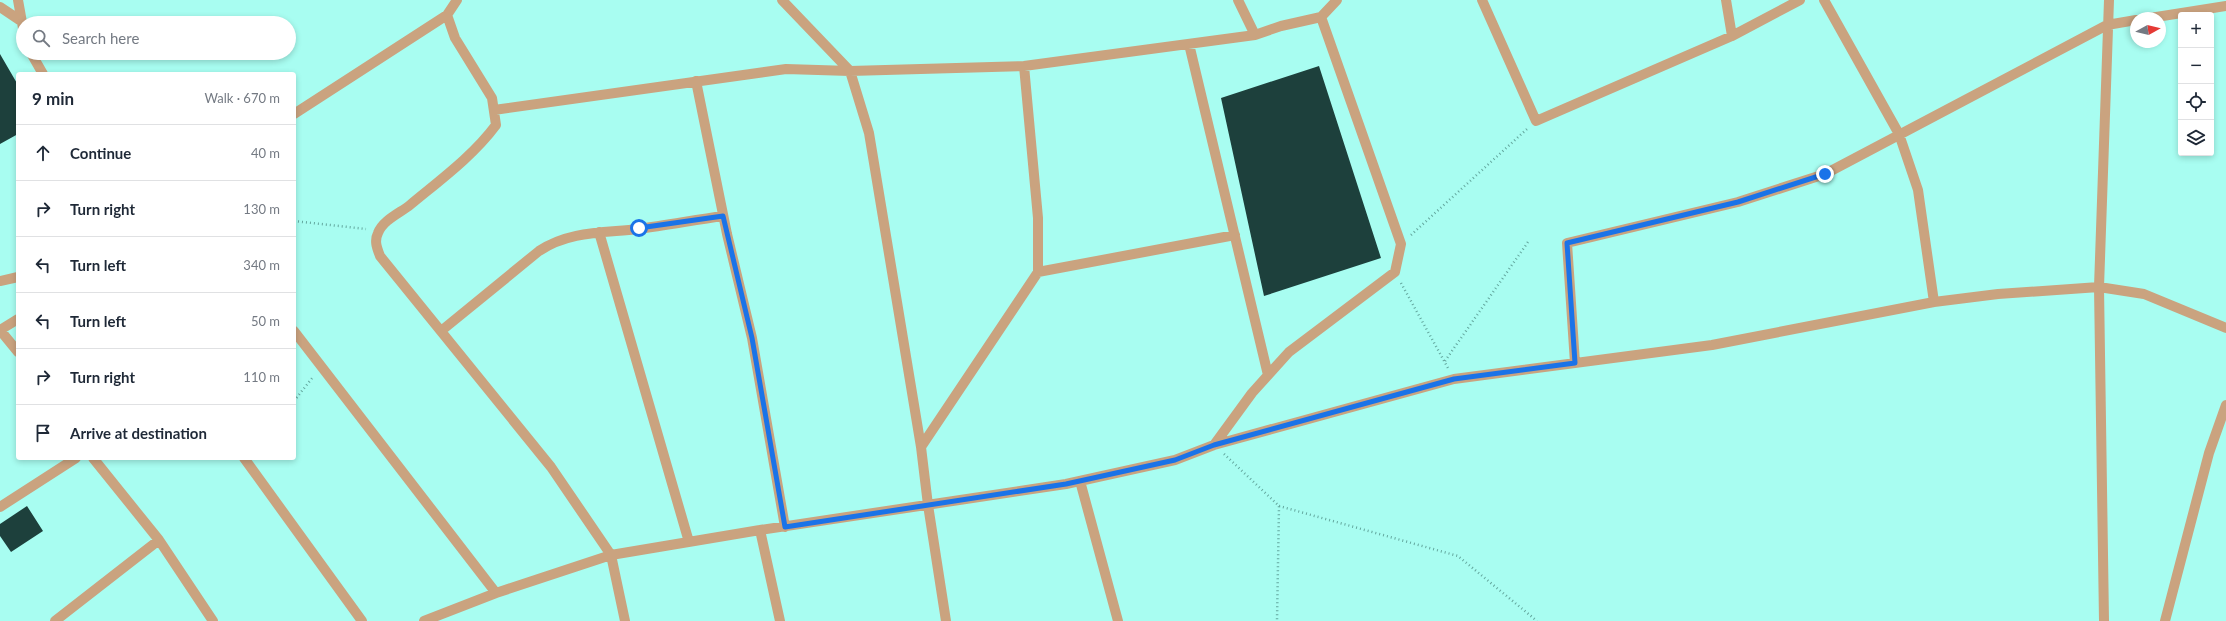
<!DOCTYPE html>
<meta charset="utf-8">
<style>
:root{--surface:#fff;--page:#f2f2f3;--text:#1f2937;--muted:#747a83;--line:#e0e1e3}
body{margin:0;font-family:Lato,sans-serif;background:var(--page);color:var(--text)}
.controls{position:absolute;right:12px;top:12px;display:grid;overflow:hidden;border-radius:4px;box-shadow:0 2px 6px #0003}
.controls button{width:36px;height:36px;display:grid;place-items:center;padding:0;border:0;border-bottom:1px solid var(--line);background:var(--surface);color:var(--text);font:20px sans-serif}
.compass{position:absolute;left:2130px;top:12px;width:36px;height:36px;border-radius:50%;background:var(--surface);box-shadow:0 2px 6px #0003;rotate:82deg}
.stop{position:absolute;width:12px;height:12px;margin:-9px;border:3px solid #1a73e8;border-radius:50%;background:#fff}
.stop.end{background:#1a73e8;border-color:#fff;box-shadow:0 1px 4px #0008}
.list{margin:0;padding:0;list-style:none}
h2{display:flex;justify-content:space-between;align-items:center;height:52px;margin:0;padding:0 16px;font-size:17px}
h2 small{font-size:13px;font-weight:400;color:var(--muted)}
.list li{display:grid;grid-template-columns:26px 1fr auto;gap:12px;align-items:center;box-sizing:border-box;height:56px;padding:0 16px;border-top:1px solid var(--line)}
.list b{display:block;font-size:15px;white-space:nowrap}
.list em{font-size:13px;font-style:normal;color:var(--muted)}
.icon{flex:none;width:22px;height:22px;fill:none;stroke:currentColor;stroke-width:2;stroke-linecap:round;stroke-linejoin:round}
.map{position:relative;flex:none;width:2226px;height:621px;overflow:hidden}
.search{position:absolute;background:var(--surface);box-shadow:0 2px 6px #0003;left:16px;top:16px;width:280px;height:44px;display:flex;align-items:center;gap:10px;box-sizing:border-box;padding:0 14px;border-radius:22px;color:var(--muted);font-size:15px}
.panel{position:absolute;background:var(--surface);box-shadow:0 2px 6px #0003;left:16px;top:72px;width:280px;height:388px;border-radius:4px}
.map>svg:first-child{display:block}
</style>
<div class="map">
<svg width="2226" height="621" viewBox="0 0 2226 621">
<rect width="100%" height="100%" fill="#a8fdf1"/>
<path fill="#1d403c" d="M 0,54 L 18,85 L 18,134 L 0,144 Z
M 1319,66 L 1381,258 L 1264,296 L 1221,98 Z
M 27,506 L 43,531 L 11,552 L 0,536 L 0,524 Z"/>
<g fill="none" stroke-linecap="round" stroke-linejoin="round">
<path stroke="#63a79e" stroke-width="2.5" stroke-dasharray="1 3" stroke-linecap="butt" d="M 294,221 L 366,229
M 1411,235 L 1527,129
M 1401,283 L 1448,368
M 1445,361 L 1528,242
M 294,401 L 313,377
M 1224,454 L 1279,506 L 1277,621
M 1279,506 L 1458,556 L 1537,621"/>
<path stroke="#caa37f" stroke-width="10" d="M 18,0 L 23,28
M 457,0 L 447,15 L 455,38 L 492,98 L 496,125 C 473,156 440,180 410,205 C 400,213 383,220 378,233 C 374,241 377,248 380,256 L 551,467 L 611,555 L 625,621
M 782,0 L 850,71 L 1024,66 L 1255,35
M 1238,0 L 1255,35 L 1281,26 L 1321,17 L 1337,0
M 1482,0 L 1536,121 L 1732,36 L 1726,0
M 1824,0 L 1899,134 L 1918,190 L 1934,302
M 0,7 L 21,21
M 2150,18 L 2226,6
M 1732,36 L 1800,0
M 1189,44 L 1268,375
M 31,53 L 43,74
M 696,81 L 727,234 L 752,338 L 785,527
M 494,110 L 786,69 L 850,71 L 869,133 L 921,447 L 928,505 L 946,621
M 294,114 L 447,15
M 599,232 L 689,542
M 1038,272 L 1235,235
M 0,281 L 18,277
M 18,319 L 0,330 L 18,352
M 294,331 L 496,593
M 441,331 L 539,251 C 569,231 603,233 638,229 C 667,225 695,220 723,216
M 1575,363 L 1567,243 L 1738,202 L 1825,174 L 2107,25 L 2136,20
M 1214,445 L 1454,379 L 1712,345 L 1934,302 L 1998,294 L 2099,287 L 2144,294 L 2226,328
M 921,447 L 1038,272 L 1038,218 L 1024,66
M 93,458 L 159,540 L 213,621
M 244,458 L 362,621
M 1080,481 L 1118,621
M 0,507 L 76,458
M 760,530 L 780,621
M 55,621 L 159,540
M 424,621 L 496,593 L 611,555 L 760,530 L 1066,484 L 1175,460 L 1214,445 L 1252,393 L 1289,352 L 1395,272 L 1401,244 L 1321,17
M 2104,621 L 2099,287 L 2109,0
M 2165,621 L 2209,453 L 2226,405"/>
</g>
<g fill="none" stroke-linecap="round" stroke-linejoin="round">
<path stroke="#1a73e8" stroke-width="5" d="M 639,228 L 723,216 L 752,338 L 785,527 L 1066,484 L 1175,460 L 1214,445 L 1454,379 L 1575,363 L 1567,243 L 1738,202 L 1825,174"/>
</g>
</svg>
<div class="controls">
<button>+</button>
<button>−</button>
<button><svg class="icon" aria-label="locate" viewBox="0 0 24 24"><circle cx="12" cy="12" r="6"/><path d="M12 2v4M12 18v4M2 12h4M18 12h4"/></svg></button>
<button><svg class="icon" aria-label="layers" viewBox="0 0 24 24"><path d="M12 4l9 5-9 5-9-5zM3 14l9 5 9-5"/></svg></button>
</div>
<svg class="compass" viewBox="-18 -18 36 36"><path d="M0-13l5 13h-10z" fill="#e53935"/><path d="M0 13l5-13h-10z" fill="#747a83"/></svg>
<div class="stop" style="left:639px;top:228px"></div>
<div class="stop end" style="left:1825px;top:174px"></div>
<div class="search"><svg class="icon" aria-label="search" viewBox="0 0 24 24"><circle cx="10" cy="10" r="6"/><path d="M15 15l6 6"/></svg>Search here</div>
<section class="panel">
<h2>9 min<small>Walk · 670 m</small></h2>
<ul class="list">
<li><svg class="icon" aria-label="ahead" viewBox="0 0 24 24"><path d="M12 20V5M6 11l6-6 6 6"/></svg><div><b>Continue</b></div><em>40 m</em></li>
<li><svg class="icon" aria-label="right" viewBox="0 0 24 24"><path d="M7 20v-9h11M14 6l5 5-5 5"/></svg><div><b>Turn right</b></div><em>130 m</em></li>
<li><svg class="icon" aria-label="left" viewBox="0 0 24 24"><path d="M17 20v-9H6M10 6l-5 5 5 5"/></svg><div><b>Turn left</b></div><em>340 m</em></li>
<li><svg class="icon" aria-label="left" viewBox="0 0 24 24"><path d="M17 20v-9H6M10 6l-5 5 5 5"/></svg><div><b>Turn left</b></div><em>50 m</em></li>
<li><svg class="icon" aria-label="right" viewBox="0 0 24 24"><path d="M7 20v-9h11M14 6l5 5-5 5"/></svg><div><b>Turn right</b></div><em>110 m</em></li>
<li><svg class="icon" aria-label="arrive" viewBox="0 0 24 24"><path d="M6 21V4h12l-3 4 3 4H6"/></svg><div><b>Arrive at destination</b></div></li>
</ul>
</section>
</div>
